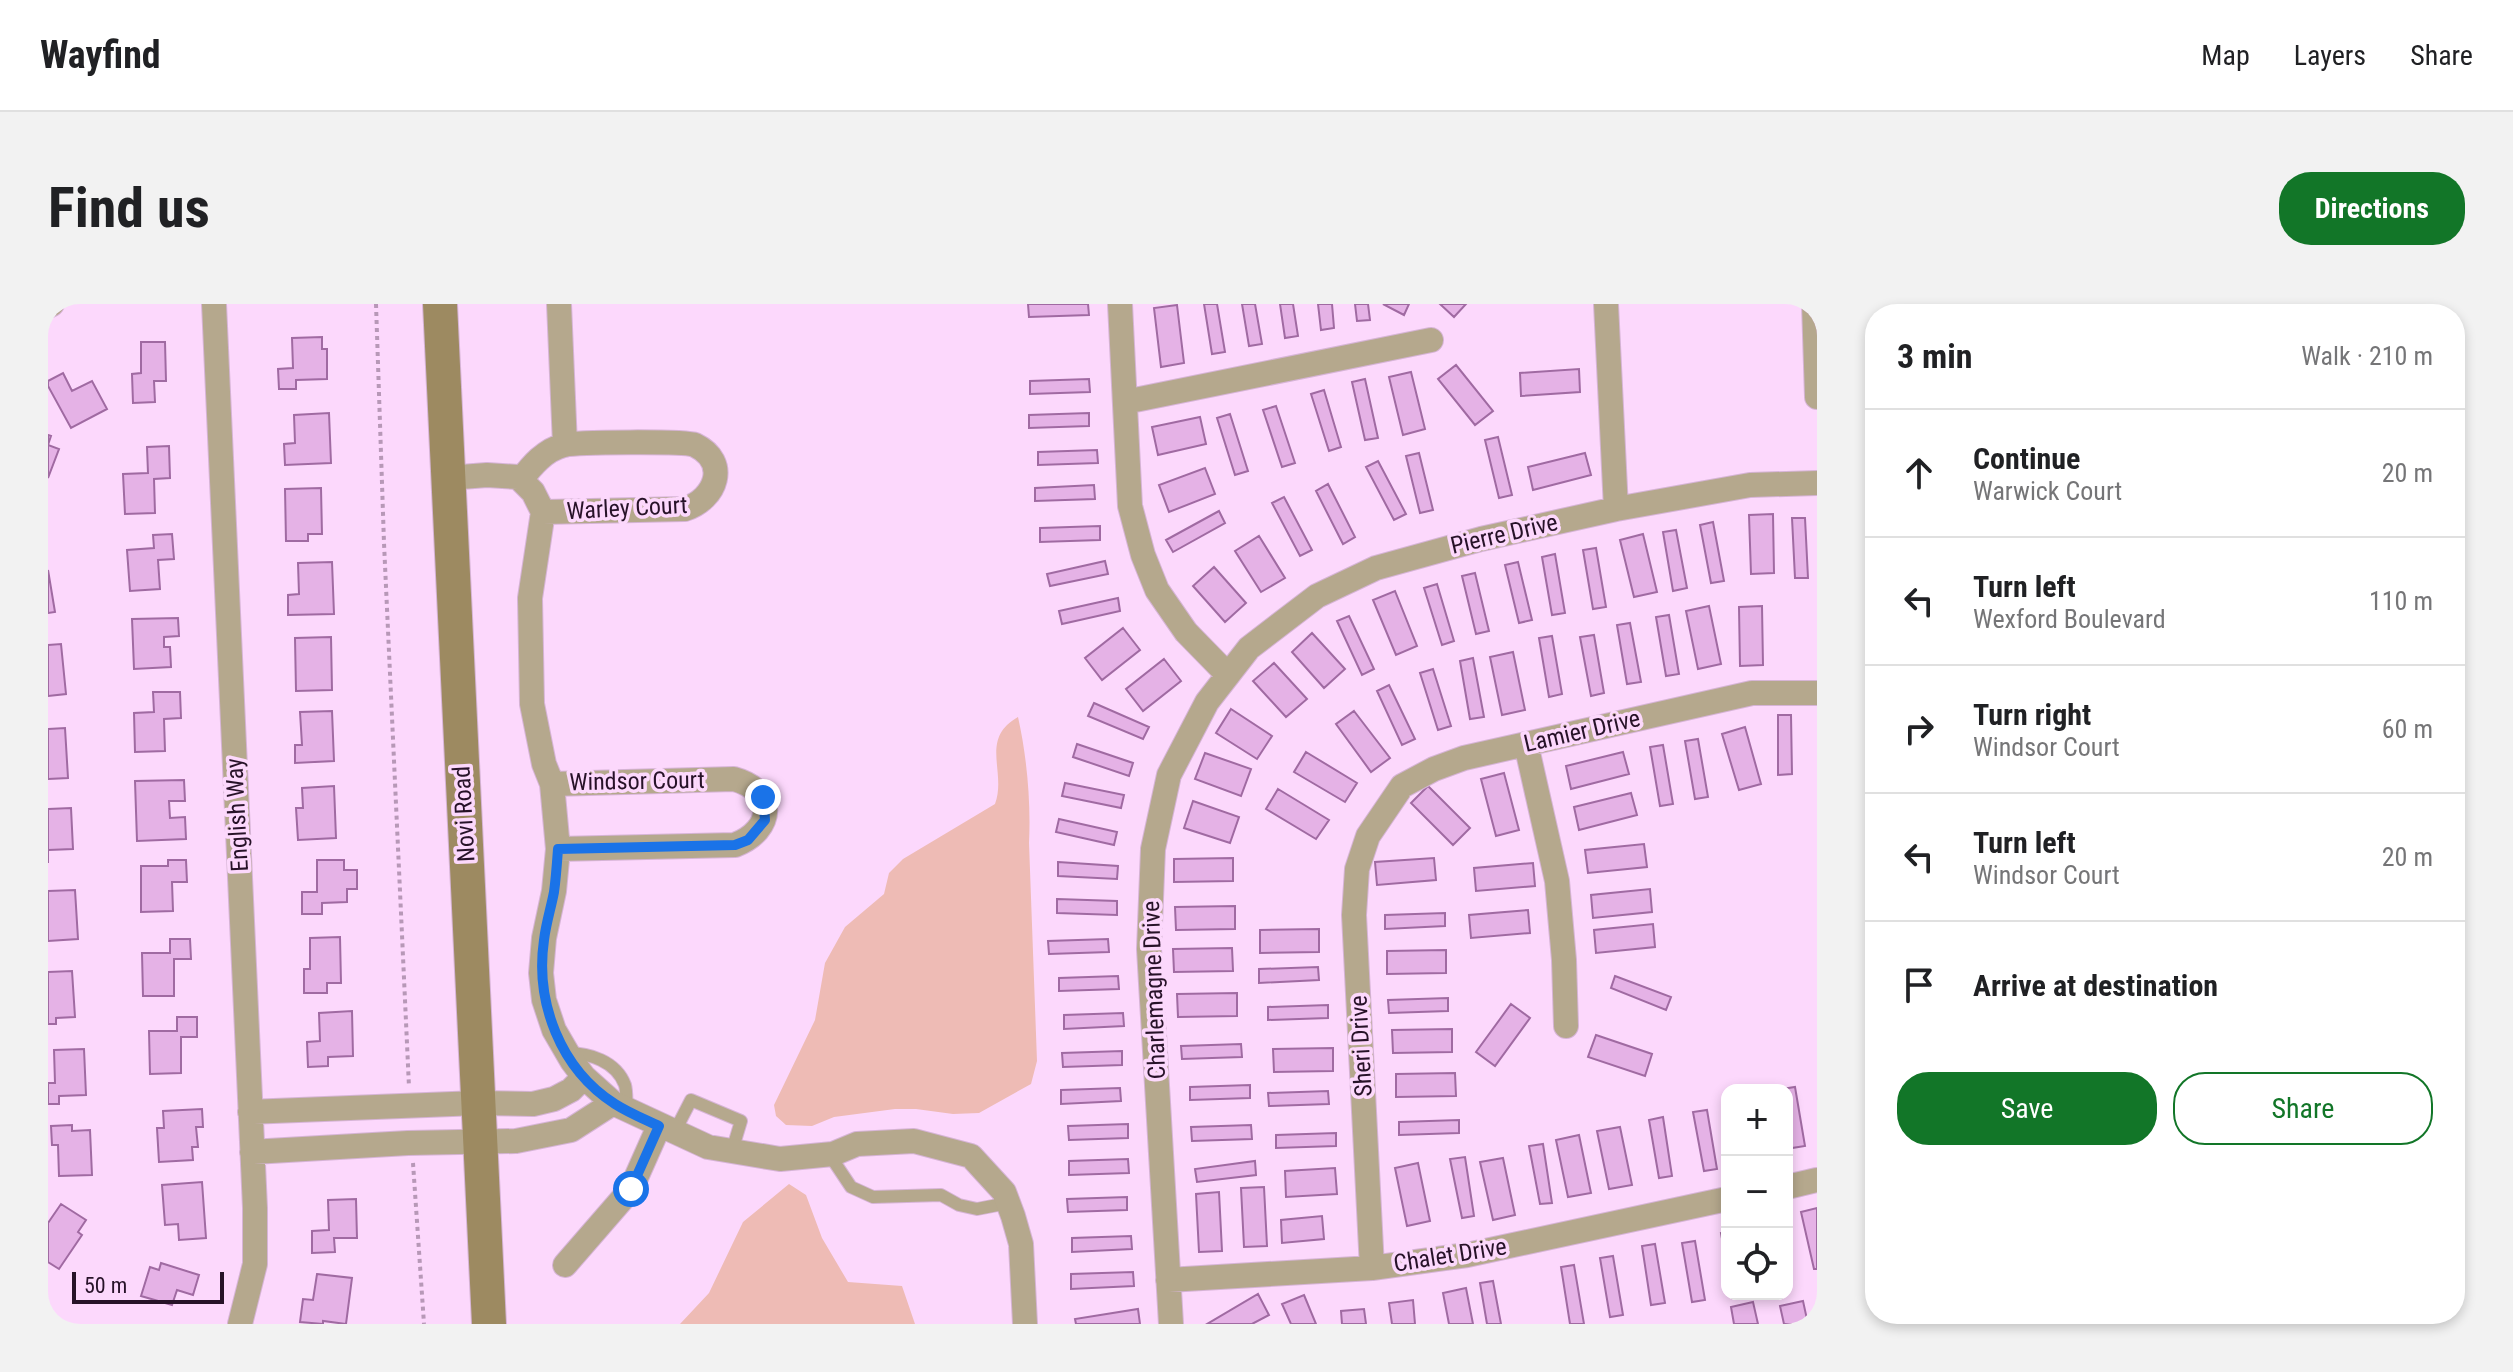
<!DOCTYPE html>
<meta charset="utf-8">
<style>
:root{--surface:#fff;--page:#f2f2f2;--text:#202124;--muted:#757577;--line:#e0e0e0;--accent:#127628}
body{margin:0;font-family:"Roboto Condensed",sans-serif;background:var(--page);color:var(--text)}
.controls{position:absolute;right:24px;bottom:24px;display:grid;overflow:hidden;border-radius:16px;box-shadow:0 4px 12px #0003}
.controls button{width:72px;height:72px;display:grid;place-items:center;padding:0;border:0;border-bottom:2px solid var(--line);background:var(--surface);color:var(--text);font:40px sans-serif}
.scale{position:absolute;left:24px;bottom:20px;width:152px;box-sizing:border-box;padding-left:8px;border:4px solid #271228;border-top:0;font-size:22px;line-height:28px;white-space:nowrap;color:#271228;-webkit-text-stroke:6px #fcd8fc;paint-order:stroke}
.stop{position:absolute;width:24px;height:24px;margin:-18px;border:6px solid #1a73e8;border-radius:50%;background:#fff}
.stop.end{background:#1a73e8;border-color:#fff;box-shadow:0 2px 8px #0008}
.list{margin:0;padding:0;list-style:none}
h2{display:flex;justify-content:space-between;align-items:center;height:104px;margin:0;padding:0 32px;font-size:34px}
h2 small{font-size:26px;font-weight:400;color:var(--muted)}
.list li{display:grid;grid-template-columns:52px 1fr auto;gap:24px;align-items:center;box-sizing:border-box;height:128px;padding:0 32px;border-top:2px solid var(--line)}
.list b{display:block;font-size:30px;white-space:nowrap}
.list p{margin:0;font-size:26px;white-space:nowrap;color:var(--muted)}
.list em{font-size:26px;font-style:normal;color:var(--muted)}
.actions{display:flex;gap:16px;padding:24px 32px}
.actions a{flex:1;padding:18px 0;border:2px solid var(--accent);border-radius:32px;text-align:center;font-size:28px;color:var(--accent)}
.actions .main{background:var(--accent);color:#fff}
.icon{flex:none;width:44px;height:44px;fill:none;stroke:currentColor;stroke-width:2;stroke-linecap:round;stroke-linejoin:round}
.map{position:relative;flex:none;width:1769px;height:1020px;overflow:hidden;border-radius:32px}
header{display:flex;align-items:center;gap:48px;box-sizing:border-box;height:112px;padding:0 40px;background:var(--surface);border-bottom:2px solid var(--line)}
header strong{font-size:38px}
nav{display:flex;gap:44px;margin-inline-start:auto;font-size:28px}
.intro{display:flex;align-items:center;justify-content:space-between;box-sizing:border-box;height:192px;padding:0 48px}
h1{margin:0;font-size:56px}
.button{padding:20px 36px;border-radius:32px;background:var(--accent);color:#fff;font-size:28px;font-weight:700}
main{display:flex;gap:48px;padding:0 48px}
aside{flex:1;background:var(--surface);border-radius:32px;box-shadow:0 4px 12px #0003}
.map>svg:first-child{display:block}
</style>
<header>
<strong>Wayfind</strong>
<nav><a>Map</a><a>Layers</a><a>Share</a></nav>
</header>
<div class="intro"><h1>Find us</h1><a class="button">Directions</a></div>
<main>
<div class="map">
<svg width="1769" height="1020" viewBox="0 0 1769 1020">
<rect width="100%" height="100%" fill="#fcd8fc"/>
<path fill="#eebbb5" d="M 970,413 C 979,453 983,499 981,539 L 989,757 L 983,780 L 931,809 L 905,810 L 868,805 L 847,805 L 786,813 L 764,822 L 738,821 L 728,812 L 726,801 L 767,716 L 777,659 L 797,623 L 836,590 L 841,569 L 855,555 L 947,500 C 959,468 931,435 970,413 Z
M 741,880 L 758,891 L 774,934 L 800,978 L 854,982 L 867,1020 L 632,1020 L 661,989 L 695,918 Z"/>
<path fill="#e5b2e6" stroke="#a06aa2" stroke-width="2" d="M 980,0 L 1040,0 L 1041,11 L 981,13 Z
M 1156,0 L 1169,0 L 1177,48 L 1164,50 Z
M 1194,0 L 1207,0 L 1214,40 L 1201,42 Z
M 1232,0 L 1245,0 L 1250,32 L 1237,34 Z
M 1270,0 L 1284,0 L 1286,24 L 1273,26 Z
M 1307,0 L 1320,0 L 1322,16 L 1309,17 Z
M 1335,0 L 1361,0 L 1356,11 Z
M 1392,0 L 1418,0 L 1406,13 Z
M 1129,1 L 1136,59 L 1113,63 L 1106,4 Z
M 274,33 L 274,45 L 279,45 L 279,75 L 248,76 L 248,85 L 231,85 L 230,65 L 245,64 L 244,34 Z
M 93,38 L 117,38 L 118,77 L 106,77 L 107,98 L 85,99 L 84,70 L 93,69 Z
M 1408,61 L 1445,107 L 1427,121 L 1390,75 Z
M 1531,65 L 1532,88 L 1473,92 L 1472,69 Z
M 1363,68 L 1377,125 L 1355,131 L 1341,73 Z
M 15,69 L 24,87 L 44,77 L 59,105 L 23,124 L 0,82 L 0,77 Z
M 1041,75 L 1042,88 L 982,90 L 982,77 Z
M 1317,75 L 1330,134 L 1317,136 L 1304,78 Z
M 1276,86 L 1293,143 L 1281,147 L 1263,90 Z
M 1228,102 L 1247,159 L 1234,163 L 1215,106 Z
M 281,109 L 283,159 L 237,161 L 236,140 L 247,139 L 246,111 Z
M 1041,109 L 1041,122 L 981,124 L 981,111 Z
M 1182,110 L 1200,167 L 1187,171 L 1169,114 Z
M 1152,113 L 1158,140 L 1110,151 L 1104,123 Z
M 0,131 L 3,132 L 0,141 L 11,145 L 0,174 Z
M 1450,133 L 1464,191 L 1451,194 L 1437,136 Z
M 121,142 L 122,174 L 106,175 L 107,209 L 77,210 L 75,170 L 100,169 L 99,143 Z
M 1049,146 L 1050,159 L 990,161 L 990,148 Z
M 1371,149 L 1385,206 L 1372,209 L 1358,152 Z
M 1537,149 L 1543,171 L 1485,186 L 1480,163 Z
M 1330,157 L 1358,210 L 1346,216 L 1318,163 Z
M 1157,164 L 1167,190 L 1121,208 L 1111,181 Z
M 1280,180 L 1307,233 L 1295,240 L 1268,187 Z
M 1046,181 L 1047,195 L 987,197 L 987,184 Z
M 273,184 L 274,230 L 260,230 L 260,237 L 238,237 L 237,185 Z
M 1236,193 L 1264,246 L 1252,252 L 1224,199 Z
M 1171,207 L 1177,219 L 1125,248 L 1118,236 Z
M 1725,210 L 1726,269 L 1703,270 L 1701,211 Z
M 1744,214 L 1757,214 L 1760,274 L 1747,274 Z
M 1665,218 L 1676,277 L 1663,279 L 1652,221 Z
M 1052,222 L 1052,236 L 992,238 L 992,224 Z
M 1628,226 L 1639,284 L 1625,287 L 1615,228 Z
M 124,230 L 126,255 L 110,256 L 112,285 L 82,287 L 79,246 L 106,244 L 105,231 Z
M 1595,230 L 1609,288 L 1586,293 L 1572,236 Z
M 1211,232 L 1237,274 L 1213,288 L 1187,247 Z
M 1548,244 L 1558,303 L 1545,305 L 1535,246 Z
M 1507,250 L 1517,309 L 1504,311 L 1494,253 Z
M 1057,257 L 1060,270 L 1002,282 L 999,270 Z
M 284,258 L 286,310 L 240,311 L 240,291 L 251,290 L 250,259 Z
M 1470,258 L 1484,316 L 1471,319 L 1457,261 Z
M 1166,263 L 1198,299 L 1177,318 L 1145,282 Z
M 0,266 L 7,308 L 0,309 Z
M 1427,269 L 1441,327 L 1428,330 L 1414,272 Z
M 1389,280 L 1406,337 L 1394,341 L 1376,284 Z
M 1347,287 L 1369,342 L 1348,351 L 1325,296 Z
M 1070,294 L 1072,307 L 1014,320 L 1011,307 Z
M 1661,302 L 1673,360 L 1650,365 L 1638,307 Z
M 1714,302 L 1715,361 L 1692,362 L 1691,303 Z
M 1621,311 L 1631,370 L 1618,372 L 1608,313 Z
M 1301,312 L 1326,365 L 1314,371 L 1289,317 Z
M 130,314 L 131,332 L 116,333 L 116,343 L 122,343 L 123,363 L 86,365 L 84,315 Z
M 1582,319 L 1593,378 L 1579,380 L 1569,321 Z
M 1075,324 L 1092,346 L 1054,376 L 1037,354 Z
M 1264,329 L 1297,365 L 1276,384 L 1244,348 Z
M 1546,331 L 1556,389 L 1543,392 L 1532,333 Z
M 1504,332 L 1514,390 L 1501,393 L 1491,334 Z
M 283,333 L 284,386 L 248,387 L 247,334 Z
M 13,340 L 18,390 L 0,392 L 0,341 Z
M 1465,348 L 1477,406 L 1454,411 L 1442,353 Z
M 1425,354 L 1436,413 L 1422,415 L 1412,357 Z
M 1116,355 L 1133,377 L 1095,407 L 1078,385 Z
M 1226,359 L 1259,395 L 1238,413 L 1205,377 Z
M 1385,365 L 1403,422 L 1390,426 L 1372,369 Z
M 1341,381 L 1367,435 L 1354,441 L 1329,387 Z
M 105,388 L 132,388 L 133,414 L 116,415 L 117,447 L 87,448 L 86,409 L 106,408 Z
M 1046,399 L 1101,423 L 1095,435 L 1040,412 Z
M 1183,405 L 1224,432 L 1209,455 L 1168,429 Z
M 284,407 L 286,457 L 247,459 L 247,441 L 254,441 L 252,408 Z
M 1306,407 L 1342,454 L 1323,468 L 1288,420 Z
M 1730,411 L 1743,411 L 1744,470 L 1730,471 Z
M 1697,423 L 1713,480 L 1691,486 L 1674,430 Z
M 17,424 L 20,474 L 0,475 L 0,425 Z
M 1650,435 L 1660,493 L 1647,495 L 1637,437 Z
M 1029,440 L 1085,459 L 1081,472 L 1025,453 Z
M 1615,441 L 1625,500 L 1612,502 L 1602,443 Z
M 1258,448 L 1309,479 L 1297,498 L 1246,468 Z
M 1575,448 L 1581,470 L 1523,485 L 1518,462 Z
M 1157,449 L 1203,465 L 1193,492 L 1147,475 Z
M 1456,469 L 1471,526 L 1448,532 L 1433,475 Z
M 136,476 L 137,497 L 121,497 L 122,514 L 137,513 L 138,535 L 89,537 L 87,477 Z
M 1017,479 L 1076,491 L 1073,504 L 1014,492 Z
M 286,482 L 288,534 L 250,536 L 248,504 L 255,504 L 254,484 Z
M 1380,482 L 1422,524 L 1405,541 L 1363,499 Z
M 1230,485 L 1281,516 L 1268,535 L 1218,505 Z
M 1583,489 L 1589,511 L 1531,526 L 1526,503 Z
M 1145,497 L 1191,513 L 1182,539 L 1136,524 Z
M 23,504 L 25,545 L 0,546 L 0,559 L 0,505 Z
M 1011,515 L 1069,528 L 1066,541 L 1008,528 Z
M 1596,540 L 1599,563 L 1540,569 L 1537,546 Z
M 1185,554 L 1185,577 L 1126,578 L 1126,555 Z
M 1386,554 L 1388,576 L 1329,581 L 1327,558 Z
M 120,556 L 138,556 L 139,578 L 124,578 L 125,607 L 93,608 L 93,562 L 120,562 Z
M 269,556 L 296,556 L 296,566 L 309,566 L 309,585 L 299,585 L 299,598 L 274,599 L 274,610 L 254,610 L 254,588 L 269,588 Z
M 1010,558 L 1070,562 L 1069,575 L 1010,572 Z
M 1485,559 L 1487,582 L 1428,587 L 1426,564 Z
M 1602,585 L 1604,608 L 1545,614 L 1543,591 Z
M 27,586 L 30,635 L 0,637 L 0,587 Z
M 1009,595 L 1069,597 L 1069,611 L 1009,609 Z
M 1187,602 L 1187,625 L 1128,626 L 1127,603 Z
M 1480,606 L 1482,629 L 1423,634 L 1421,611 Z
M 1397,609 L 1397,622 L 1337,625 L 1337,611 Z
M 1605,620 L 1607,643 L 1548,649 L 1546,626 Z
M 1271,625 L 1271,648 L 1212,649 L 1212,626 Z
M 292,633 L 293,679 L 279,679 L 279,689 L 256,689 L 256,665 L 262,665 L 262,634 Z
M 122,635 L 142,635 L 143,655 L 126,655 L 126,692 L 95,692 L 94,649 L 122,649 Z
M 1060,635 L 1061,648 L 1001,650 L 1000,637 Z
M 1184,644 L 1185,667 L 1126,668 L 1125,645 Z
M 1398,646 L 1398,669 L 1339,670 L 1339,647 Z
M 1270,663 L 1271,676 L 1211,679 L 1211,665 Z
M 24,667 L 27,713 L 8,714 L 8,720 L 0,720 L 0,668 Z
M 1070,672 L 1071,685 L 1011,687 L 1011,674 Z
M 1567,672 L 1623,693 L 1618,706 L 1563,684 Z
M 1189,689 L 1189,712 L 1130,713 L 1129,690 Z
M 1400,694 L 1400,707 L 1341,709 L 1340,696 Z
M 1463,700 L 1482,714 L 1447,762 L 1428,748 Z
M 1280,701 L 1280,714 L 1220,716 L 1220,703 Z
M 304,707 L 305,752 L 280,753 L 280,762 L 260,763 L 259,738 L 272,737 L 271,709 Z
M 1075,709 L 1076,722 L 1016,725 L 1016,711 Z
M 129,713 L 149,713 L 149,733 L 133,733 L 133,769 L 102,770 L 101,727 L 129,727 Z
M 1404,725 L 1404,748 L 1345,749 L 1344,726 Z
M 1548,731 L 1604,750 L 1597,772 L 1540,753 Z
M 1193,740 L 1194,753 L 1134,755 L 1133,742 Z
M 1285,744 L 1285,767 L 1226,768 L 1225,745 Z
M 36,745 L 38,791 L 11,792 L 11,800 L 0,800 L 0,779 L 7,779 L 6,746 Z
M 1074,747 L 1074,761 L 1015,763 L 1014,749 Z
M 1407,769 L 1408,792 L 1348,793 L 1348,770 Z
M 1202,781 L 1202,794 L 1142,796 L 1142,783 Z
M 1747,783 L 1757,842 L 1744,844 L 1739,815 L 1739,786 L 1734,785 Z
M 1072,784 L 1073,797 L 1013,800 L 1013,786 Z
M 1280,787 L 1281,800 L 1221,802 L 1220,789 Z
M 154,805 L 155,823 L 148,823 L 150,843 L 144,843 L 145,856 L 111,858 L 109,824 L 116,824 L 115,807 Z
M 1659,806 L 1669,865 L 1656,867 L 1645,808 Z
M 1615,813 L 1624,872 L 1611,874 L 1601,816 Z
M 1411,816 L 1411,829 L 1351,831 L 1351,818 Z
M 1080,820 L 1080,834 L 1021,836 L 1020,822 Z
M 24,821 L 24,827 L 42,826 L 44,871 L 11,872 L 10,841 L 4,841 L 3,822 Z
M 1203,821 L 1204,835 L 1144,837 L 1143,823 Z
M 1572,823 L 1584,881 L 1561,885 L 1549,827 Z
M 1288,829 L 1288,842 L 1228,844 L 1228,831 Z
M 1531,831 L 1543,889 L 1520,893 L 1508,836 Z
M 1495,840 L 1504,899 L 1492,900 L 1481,842 Z
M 1417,853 L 1426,912 L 1414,914 L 1402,855 Z
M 1455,854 L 1467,911 L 1445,916 L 1432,858 Z
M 1080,855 L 1081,869 L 1021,871 L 1021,857 Z
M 1207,857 L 1208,871 L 1149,878 L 1147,865 Z
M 1370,859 L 1382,917 L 1359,922 L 1347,864 Z
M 1287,864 L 1289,890 L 1238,893 L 1237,867 Z
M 154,878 L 158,934 L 131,936 L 130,920 L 117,921 L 114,881 Z
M 1216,883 L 1219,942 L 1196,943 L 1193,884 Z
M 1171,888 L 1174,947 L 1151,948 L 1148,890 Z
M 1079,893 L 1079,906 L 1020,908 L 1019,895 Z
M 308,895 L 309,934 L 286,934 L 287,948 L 264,949 L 264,927 L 281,926 L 280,896 Z
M 13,900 L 38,916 L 30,928 L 34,931 L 11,965 L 0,958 L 0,919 Z
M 1769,904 L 1769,965 L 1766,965 L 1753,908 Z
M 1274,912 L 1276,935 L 1234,939 L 1233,916 Z
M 1679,928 L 1679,963 L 1673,929 Z
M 1083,932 L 1084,945 L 1024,948 L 1024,934 Z
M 1647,937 L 1657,996 L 1644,998 L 1634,939 Z
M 1607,940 L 1617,999 L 1603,1001 L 1594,942 Z
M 1565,952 L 1575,1011 L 1562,1013 L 1552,954 Z
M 113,959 L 151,971 L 145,991 L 129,986 L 124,1001 L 93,992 L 102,963 L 111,966 Z
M 1526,961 L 1536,1020 L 1522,1020 L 1513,963 Z
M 1085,968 L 1086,982 L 1023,985 L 1023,970 Z
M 269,970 L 304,974 L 298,1020 L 275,1017 L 275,1020 L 252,1018 L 255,995 L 265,996 Z
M 1445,977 L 1453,1020 L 1439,1020 L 1432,979 Z
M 1418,984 L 1425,1020 L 1401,1020 L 1395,989 Z
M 1210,990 L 1221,1011 L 1204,1020 L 1159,1020 Z
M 1256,991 L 1268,1020 L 1243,1020 L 1234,1000 Z
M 1365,996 L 1367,1020 L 1344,1020 L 1341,999 Z
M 1755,997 L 1760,1020 L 1736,1020 L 1732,1002 Z
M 1705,998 L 1710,1020 L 1686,1020 L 1683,1003 Z
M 1090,1005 L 1092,1020 L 1028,1020 L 1027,1015 Z
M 1316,1005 L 1318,1020 L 1294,1020 L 1293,1007 Z"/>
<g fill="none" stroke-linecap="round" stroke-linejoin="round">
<defs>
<path id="service" d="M 519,749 C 541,749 568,757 577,781 C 579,788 578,799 579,807
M 626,829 L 643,796 L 693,817 L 684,847
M 781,850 L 803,883 L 825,893 L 893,891 L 911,901 L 929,905 L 960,899"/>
<path id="minor" d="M 166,0 L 207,904 L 207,960 L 192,1020
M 511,0 L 517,141
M 1072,0 L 1082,202 L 1095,251 L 1109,286 L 1138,328 L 1180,371
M 1558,0 L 1568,205
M 1766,0 L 1769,93
M 0,2 L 4,0
M 1077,98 L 1383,36
M 400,174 L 439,171 L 470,173 L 485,188 L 495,208 L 482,294 L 484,400 L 496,460 L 504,480 L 510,545 L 506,587 L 496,634 L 493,669 L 496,696 L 506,726 L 524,757 L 536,773 L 565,799 L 660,843 L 732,855 L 785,850 L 809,840 L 866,837 L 923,852 L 956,888 L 965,912 L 973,940 L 977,1020
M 473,176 C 484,161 497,146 516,141 C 529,138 636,137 647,141 C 682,158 668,195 637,205 L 495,208
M 1478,440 L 1509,577 L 1516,656 L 1518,722
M 504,480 L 686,475 C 729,487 726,526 687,541 L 510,545
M 202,808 L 430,799 L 485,800 L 506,795 L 523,786 L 536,773
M 204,848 L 360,839 L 468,837 L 523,826 L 565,799
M 1739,883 L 1769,876
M 517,961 L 583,885 L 611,822
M 1324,964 L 1306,611 L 1309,565 L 1320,532 L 1354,482 L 1386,465 L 1416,454 L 1704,389 L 1769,389
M 1120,976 L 1324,964 L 1419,951 L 1679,895
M 1123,1020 L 1101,645 L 1105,545 L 1121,471 L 1159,398 L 1201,344 L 1269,292 L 1328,264 L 1433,235 L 1568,205 L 1702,181 L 1769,179"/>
<path id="secondary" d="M 392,0 L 441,1020"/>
</defs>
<use href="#service" stroke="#d6b4d6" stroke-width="14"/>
<use href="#minor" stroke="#d6b4d6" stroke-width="26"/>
<use href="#secondary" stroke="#d6b4d6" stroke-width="36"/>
<path stroke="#b798b7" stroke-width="4" stroke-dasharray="4 4" stroke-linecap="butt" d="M 328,0 L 336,239 L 361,783
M 365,859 L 376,1020"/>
<use href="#service" stroke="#b5a88d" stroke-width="12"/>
<use href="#minor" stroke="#b5a88d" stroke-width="24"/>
<use href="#secondary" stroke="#9d8a61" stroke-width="34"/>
</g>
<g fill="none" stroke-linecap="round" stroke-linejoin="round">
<path stroke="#1a73e8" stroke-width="10" d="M 583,885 L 611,822 C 596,815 581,809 567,800 C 512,765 487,698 496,636 C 498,619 503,604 506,588 C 508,574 509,559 510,545 L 687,541 L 700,536 L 717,516 L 715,493"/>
</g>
<g text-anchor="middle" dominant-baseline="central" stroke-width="7" stroke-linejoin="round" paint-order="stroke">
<g font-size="24" fill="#271228" stroke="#fcd8fc">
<text transform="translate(579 204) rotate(-3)">Warley Court</text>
<text transform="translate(1456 230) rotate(-13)">Pierre Drive</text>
<text transform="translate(1534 427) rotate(-13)">Lamier Drive</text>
<text transform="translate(589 477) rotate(-1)">Windsor Court</text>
<text transform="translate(416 510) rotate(-93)">Novi Road</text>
<text transform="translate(189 511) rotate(-93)">English Way</text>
<text transform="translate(1106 686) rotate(-92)">Charlemagne Drive</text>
<text transform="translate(1313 742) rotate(-93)">Sheri Drive</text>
<text transform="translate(1402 951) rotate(-9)">Chalet Drive</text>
</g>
</g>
</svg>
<div class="controls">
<button>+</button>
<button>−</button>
<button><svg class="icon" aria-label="locate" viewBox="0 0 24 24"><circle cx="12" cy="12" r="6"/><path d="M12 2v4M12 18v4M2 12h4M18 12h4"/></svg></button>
</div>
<div class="scale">50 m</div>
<div class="stop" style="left:583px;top:885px"></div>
<div class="stop end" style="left:715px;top:493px"></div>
</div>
<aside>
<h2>3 min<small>Walk · 210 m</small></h2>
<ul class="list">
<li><svg class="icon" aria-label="ahead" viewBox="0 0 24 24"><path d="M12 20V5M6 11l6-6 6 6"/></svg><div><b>Continue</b><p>Warwick Court</p></div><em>20 m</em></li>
<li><svg class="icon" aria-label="left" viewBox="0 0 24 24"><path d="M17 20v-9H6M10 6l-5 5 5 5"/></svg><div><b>Turn left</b><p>Wexford Boulevard</p></div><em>110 m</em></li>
<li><svg class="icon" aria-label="right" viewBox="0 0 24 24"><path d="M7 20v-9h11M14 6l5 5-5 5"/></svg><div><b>Turn right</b><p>Windsor Court</p></div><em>60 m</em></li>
<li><svg class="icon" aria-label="left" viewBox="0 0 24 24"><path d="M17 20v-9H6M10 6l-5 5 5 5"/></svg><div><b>Turn left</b><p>Windsor Court</p></div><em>20 m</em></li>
<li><svg class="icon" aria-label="arrive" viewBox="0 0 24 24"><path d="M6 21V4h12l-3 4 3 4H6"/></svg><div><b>Arrive at destination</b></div></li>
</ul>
<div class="actions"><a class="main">Save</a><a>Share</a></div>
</aside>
</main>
